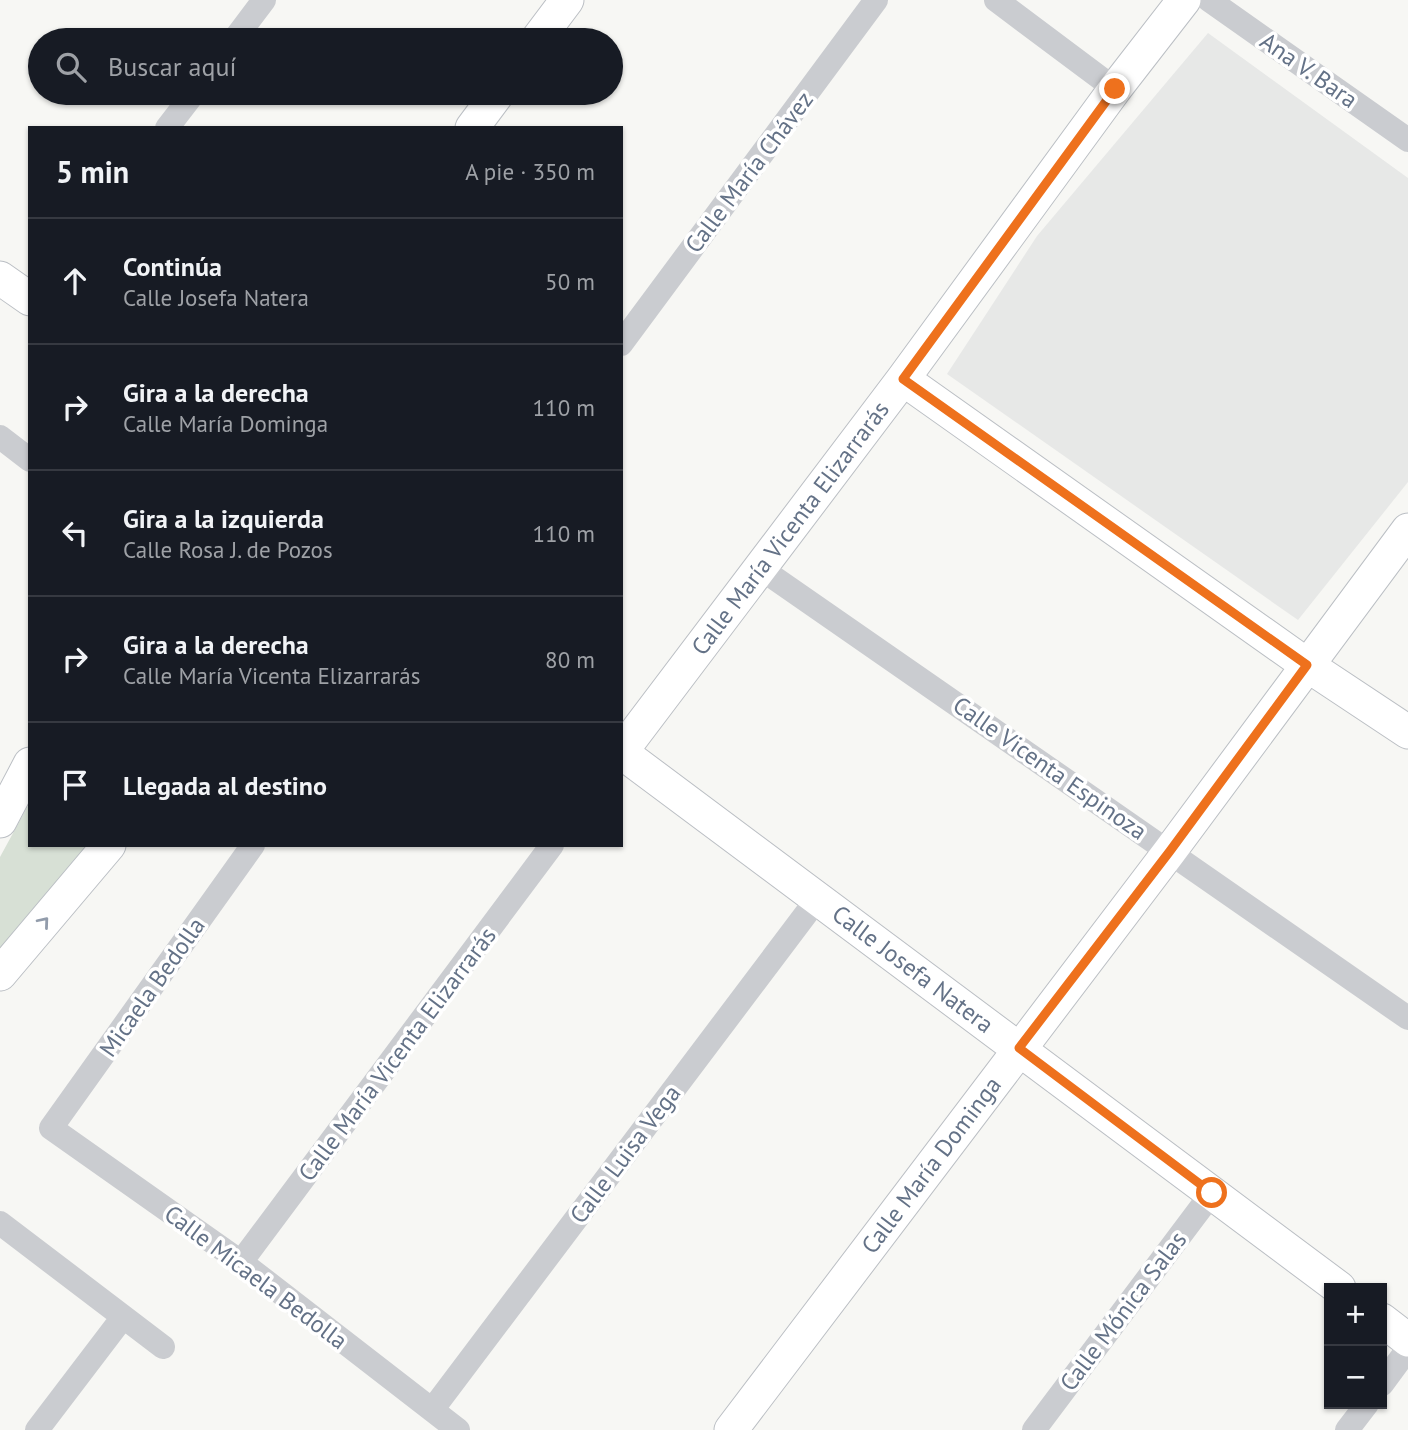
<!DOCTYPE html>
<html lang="es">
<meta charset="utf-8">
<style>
:root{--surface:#171b24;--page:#20242c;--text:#f1f3f6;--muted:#9ea1a6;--line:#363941}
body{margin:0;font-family:"PT Sans",sans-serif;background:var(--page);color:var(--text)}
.controls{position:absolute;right:21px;bottom:21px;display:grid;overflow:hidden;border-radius:0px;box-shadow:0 2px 5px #0004}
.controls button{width:63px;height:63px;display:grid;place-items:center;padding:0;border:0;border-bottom:2px solid var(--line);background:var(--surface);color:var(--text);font:35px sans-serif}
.stop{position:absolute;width:21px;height:21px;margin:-16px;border:5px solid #ee711d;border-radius:50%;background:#fff}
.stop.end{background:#ee711d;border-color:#fff;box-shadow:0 2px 7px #0008}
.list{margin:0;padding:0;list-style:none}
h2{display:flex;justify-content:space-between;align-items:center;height:91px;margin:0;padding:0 28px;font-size:30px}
h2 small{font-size:23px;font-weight:400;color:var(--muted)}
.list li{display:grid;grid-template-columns:46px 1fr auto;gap:21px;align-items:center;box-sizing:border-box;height:126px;padding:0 28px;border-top:2px solid var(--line)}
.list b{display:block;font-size:26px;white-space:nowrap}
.list p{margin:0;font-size:23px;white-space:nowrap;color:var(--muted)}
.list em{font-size:23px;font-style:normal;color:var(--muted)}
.icon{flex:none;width:38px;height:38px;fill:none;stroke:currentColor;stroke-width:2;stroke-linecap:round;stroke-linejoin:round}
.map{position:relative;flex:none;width:1408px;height:1430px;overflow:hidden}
.search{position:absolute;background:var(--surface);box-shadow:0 2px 5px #0004;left:28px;top:28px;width:595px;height:77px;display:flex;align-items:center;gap:18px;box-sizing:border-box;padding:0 24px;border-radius:38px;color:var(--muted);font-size:26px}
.panel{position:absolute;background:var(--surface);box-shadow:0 2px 5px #0004;left:28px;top:126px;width:595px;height:721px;border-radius:0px}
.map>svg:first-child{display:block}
</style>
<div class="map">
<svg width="1408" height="1430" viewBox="0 0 1408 1430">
<rect width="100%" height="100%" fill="#f7f7f4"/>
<path fill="#e7e8e7" d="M 1208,33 L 1408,178 L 1408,482 L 1298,620 L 947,374 L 1037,236 Z"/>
<path fill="#d7e0d5" d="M 30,802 L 30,845 L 92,845 L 0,958 L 0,857 Z"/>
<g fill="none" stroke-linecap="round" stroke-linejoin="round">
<defs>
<path id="secondary" d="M 1184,0 L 1115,89 L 903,379 L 621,752 L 1339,1288
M 537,40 L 567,0
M 472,128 L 498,93
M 0,278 L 30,299
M 903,379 L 1307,665 L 1408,732
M 0,821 L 30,764
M 0,974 L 109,845
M 1382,1320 L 1408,1340
M 731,1430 L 1170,851 L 1408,530"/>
</defs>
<use href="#secondary" stroke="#bbbfc4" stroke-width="35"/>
<path stroke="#caccd0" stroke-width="24" d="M 996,0 L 1115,89
M 1209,0 L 1408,140
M 234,40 L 264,0
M 167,128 L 194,93
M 621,344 L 876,0
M 0,437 L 30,460
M 760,568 L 1408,1018
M 253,845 L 51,1128 L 241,1262 L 458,1430
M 0,1223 L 163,1347
M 241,1262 L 552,845
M 1382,1384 L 1408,1349
M 432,1410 L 818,898
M 37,1430 L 123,1317
M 1034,1430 L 1212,1193
M 1347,1430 L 1367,1404"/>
<use href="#secondary" stroke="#fff" stroke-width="33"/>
</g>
<defs><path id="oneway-chevron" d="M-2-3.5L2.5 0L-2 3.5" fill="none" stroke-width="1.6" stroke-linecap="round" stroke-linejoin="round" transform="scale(1.75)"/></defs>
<use stroke="#929cab" href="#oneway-chevron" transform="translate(44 922) rotate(-50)"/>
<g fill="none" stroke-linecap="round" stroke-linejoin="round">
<path stroke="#ee711d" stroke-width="9" d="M 1115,89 L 903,379 L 1307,665 L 1170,851 L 1019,1048 L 1212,1193"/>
</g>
<g text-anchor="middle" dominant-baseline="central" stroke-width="7" stroke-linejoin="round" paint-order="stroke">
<g font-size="24" fill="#647287" stroke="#fff">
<text transform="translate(1309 70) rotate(35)">Ana V. Bara</text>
<text transform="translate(749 172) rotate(-53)">Calle María Chávez</text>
<text transform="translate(790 528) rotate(-53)">Calle María Vicenta Elizarrarás</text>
<text transform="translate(1050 768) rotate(35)">Calle Vicenta Espinoza</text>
<text transform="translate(913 969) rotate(37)">Calle Josefa Natera</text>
<text transform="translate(152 987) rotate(-55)">Micaela Bedolla</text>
<text transform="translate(397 1054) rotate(-53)">Calle María Vicenta Elizarrarás</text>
<text transform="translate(625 1154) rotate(-53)">Calle Luisa Vega</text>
<text transform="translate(931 1165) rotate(-53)">Calle María Dominga</text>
<text transform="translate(256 1277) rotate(37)">Calle Micaela Bedolla</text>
<text transform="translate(1123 1311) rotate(-53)">Calle Mónica Salas</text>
</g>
</g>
</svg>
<div class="controls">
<button>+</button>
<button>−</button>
</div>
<div class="stop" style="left:1212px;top:1193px"></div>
<div class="stop end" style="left:1115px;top:89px"></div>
<div class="search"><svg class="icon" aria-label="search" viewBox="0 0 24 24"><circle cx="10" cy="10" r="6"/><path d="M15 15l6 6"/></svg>Buscar aquí</div>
<section class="panel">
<h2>5 min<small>A pie · 350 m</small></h2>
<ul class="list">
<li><svg class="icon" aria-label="ahead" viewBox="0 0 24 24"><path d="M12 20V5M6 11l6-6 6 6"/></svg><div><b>Continúa</b><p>Calle Josefa Natera</p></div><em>50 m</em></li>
<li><svg class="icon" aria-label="right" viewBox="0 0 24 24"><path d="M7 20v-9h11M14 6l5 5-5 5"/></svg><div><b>Gira a la derecha</b><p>Calle María Dominga</p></div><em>110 m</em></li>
<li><svg class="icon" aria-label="left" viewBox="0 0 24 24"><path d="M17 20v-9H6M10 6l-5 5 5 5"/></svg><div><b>Gira a la izquierda</b><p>Calle Rosa J. de Pozos</p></div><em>110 m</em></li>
<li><svg class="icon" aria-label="right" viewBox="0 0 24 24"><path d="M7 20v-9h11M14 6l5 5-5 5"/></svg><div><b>Gira a la derecha</b><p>Calle María Vicenta Elizarrarás</p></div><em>80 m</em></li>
<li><svg class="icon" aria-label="arrive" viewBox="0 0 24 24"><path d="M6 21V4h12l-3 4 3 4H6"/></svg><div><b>Llegada al destino</b></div></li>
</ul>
</section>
</div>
